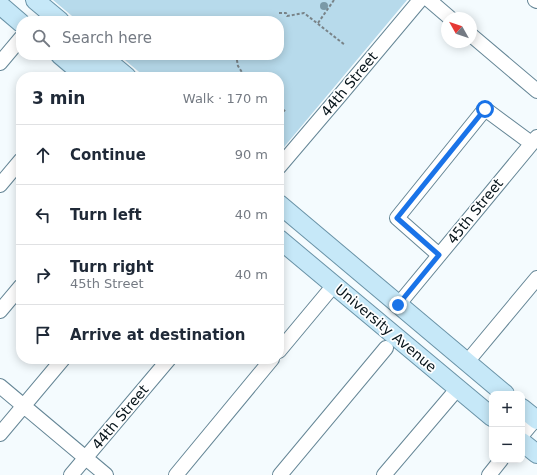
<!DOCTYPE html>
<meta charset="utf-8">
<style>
:root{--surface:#fff;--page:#f2f2f3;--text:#1f2937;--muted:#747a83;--line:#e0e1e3}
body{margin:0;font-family:"DejaVu Sans",sans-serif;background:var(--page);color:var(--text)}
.controls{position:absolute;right:12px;bottom:12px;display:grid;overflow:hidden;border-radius:8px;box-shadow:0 2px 10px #0003}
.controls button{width:36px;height:36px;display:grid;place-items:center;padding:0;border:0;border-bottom:1px solid var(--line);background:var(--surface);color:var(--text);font:20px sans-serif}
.compass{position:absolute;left:441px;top:12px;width:36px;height:36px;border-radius:50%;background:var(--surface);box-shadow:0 2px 10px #0003;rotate:310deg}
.stop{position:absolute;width:12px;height:12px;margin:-9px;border:3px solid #1a73e8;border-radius:50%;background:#fff}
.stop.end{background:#1a73e8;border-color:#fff;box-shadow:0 1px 4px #0008}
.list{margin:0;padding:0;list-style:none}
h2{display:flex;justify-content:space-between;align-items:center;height:52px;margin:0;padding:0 16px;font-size:17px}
h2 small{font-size:13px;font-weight:400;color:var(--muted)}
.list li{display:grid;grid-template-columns:26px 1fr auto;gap:12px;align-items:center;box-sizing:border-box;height:60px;padding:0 16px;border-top:1px solid var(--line)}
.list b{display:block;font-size:15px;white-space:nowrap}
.list p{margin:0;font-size:13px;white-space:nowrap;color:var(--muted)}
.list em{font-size:13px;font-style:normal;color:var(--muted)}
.icon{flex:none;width:22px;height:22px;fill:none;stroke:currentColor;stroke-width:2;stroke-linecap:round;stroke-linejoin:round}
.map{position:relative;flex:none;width:537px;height:475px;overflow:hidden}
.search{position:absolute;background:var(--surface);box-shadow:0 2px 10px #0003;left:16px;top:16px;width:268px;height:44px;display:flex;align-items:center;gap:10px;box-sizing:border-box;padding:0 14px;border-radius:16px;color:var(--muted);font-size:15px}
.panel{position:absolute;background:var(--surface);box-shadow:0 2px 10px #0003;left:16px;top:72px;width:268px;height:292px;border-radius:16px}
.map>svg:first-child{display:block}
</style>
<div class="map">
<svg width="537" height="475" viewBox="0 0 537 475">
<rect width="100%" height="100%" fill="#f4fbfe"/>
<path fill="#b7daeb" d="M 53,0 L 407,0 L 279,153 L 279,77 L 145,77 L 119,55 L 279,55 L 279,21 L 78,21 Z"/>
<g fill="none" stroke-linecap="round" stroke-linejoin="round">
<defs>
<path id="minor" d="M 429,0 L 450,18
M 535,0 L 537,1
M 471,35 L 537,91
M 0,63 L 21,38
M 279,167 L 342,93 L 420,0
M 0,185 L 21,160
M 439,255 L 397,218 L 485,109 L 531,143
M 398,305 L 537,137
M 0,311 L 21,286
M 279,351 L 334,285
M 467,362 L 537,278
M 0,386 L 106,475
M 0,434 L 63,359
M 522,435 L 537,417
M 71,475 L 169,359
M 176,475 L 272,359
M 280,475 L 386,348
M 384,475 L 458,388
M 489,475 L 501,460"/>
<path id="major" d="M 35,0 L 60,21
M 0,5 L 21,23
M 60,55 L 86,77
M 83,55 L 110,77
M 103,57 L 127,77
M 279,204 L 505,394
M 279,239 L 492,417
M 522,408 L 537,420
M 522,442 L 537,454"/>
</defs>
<use href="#minor" stroke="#658696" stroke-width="16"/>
<use href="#major" stroke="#6a93a7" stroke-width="20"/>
<path stroke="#798388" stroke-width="2" stroke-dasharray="3 2" stroke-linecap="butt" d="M 279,13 L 286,13 L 287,16 L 304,13 L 345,45
M 318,23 L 334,0
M 236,55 L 238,66 L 245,77
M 279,106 L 286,112"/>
<use href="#minor" stroke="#fff" stroke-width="14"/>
<use href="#major" stroke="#c6e8f8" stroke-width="18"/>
</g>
<circle fill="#7a99a7" cx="324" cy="6" r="4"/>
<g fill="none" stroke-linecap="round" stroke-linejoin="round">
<path stroke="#1a73e8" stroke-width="5" d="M 398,305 L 439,255 L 397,218 L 485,109"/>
</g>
<g text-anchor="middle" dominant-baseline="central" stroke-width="3.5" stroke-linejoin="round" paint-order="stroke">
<g font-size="14" fill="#07141a" stroke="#fff">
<text transform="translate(349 84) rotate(-50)">44th Street</text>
<text transform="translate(475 211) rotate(-51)">45th Street</text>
<text transform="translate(386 328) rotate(40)">University Avenue</text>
<text transform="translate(120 417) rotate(-50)">44th Street</text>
</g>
</g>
</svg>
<div class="controls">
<button>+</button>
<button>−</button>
</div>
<svg class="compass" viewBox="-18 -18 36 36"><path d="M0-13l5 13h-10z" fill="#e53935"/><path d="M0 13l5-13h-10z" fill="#747a83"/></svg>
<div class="stop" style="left:485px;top:109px"></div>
<div class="stop end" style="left:398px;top:305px"></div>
<div class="search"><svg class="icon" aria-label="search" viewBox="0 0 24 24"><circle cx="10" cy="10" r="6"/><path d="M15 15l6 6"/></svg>Search here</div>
<section class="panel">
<h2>3 min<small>Walk · 170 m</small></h2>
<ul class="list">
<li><svg class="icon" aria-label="ahead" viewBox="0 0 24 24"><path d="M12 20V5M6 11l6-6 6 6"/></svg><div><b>Continue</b></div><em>90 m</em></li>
<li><svg class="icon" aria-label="left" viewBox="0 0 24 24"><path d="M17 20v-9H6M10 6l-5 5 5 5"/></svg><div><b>Turn left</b></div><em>40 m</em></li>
<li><svg class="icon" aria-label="right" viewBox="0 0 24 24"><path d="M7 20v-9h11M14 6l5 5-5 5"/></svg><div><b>Turn right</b><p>45th Street</p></div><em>40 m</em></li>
<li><svg class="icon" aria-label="arrive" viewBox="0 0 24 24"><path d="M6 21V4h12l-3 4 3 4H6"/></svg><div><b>Arrive at destination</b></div></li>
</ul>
</section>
</div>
